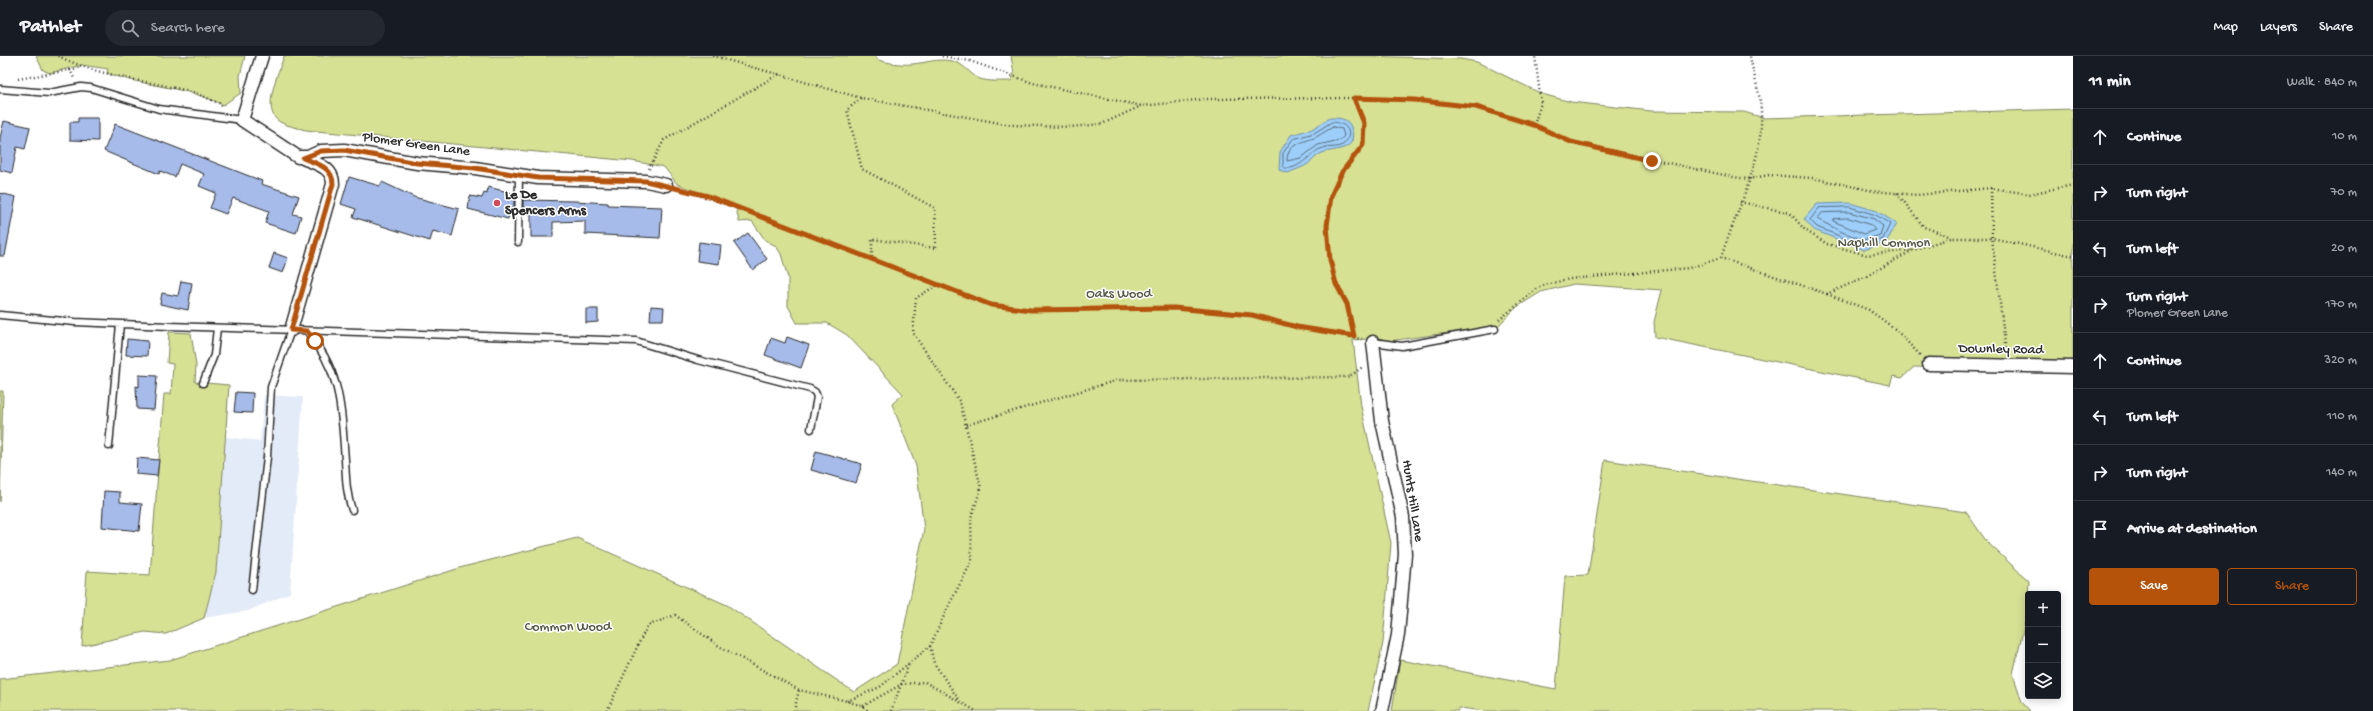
<!DOCTYPE html>
<meta charset="utf-8">
<style>
:root{--surface:#171b24;--page:#242831;--text:#f1f3f6;--muted:#9ea1a6;--line:#363941;--accent:#b45309}
body{margin:0;font-family:"Gochi Hand",sans-serif;background:var(--page);color:var(--text)}
.controls{position:absolute;right:12px;bottom:12px;display:grid;overflow:hidden;border-radius:4px;box-shadow:0 2px 10px #0003}
.controls button{width:36px;height:36px;display:grid;place-items:center;padding:0;border:0;border-bottom:1px solid var(--line);background:var(--surface);color:var(--text);font:20px sans-serif}
.stop{position:absolute;width:12px;height:12px;margin:-9px;border:3px solid #b45309;border-radius:50%;background:#fff}
.stop.end{background:#b45309;border-color:#fff;box-shadow:0 1px 4px #0008}
.list{margin:0;padding:0;list-style:none}
h2{display:flex;justify-content:space-between;align-items:center;height:52px;margin:0;padding:0 16px;font-size:17px}
h2 small{font-size:13px;font-weight:400;color:var(--muted)}
.list li{display:grid;grid-template-columns:26px 1fr auto;gap:12px;align-items:center;box-sizing:border-box;height:56px;padding:0 16px;border-top:1px solid var(--line)}
.list b{display:block;font-size:15px;white-space:nowrap}
.list p{margin:0;font-size:13px;white-space:nowrap;color:var(--muted)}
.list em{font-size:13px;font-style:normal;color:var(--muted)}
.actions{display:flex;gap:8px;padding:12px 16px}
.actions a{flex:1;padding:9px 0;border:1px solid var(--accent);border-radius:4px;text-align:center;font-size:14px;color:var(--accent)}
.actions .main{background:var(--accent);color:#fff}
.icon{flex:none;width:22px;height:22px;fill:none;stroke:currentColor;stroke-width:2;stroke-linecap:round;stroke-linejoin:round}
.map{position:relative;flex:none;width:2073px;height:655px;overflow:hidden}
header{display:flex;align-items:center;gap:24px;box-sizing:border-box;height:56px;padding:0 20px;background:var(--surface);border-bottom:1px solid var(--line)}
header strong{font-size:19px}
nav{display:flex;gap:22px;margin-inline-start:auto;font-size:14px}
.search{width:280px;height:36px;background:var(--page);display:flex;align-items:center;gap:10px;box-sizing:border-box;padding:0 14px;border-radius:22px;color:var(--muted);font-size:15px}
main{display:flex}
aside{flex:1;background:var(--surface)}
.map>svg:first-child{display:block}
</style>
<header>
<strong>Pathlet</strong>
<div class="search"><svg class="icon" aria-label="search" viewBox="0 0 24 24"><circle cx="10" cy="10" r="6"/><path d="M15 15l6 6"/></svg>Search here</div>
<nav><a>Map</a><a>Layers</a><a>Share</a></nav>
</header>
<main>
<div class="map">
<svg width="2073" height="655" viewBox="0 0 2073 655">
<rect width="100%" height="100%" fill="#fff"/>
<filter id="ink" filterUnits="userSpaceOnUse"><feTurbulence type="fractalNoise" baseFrequency=".025" numOctaves="2"/><feDisplacementMap in="SourceGraphic" scale="8" xChannelSelector="R" yChannelSelector="G"/><feConvolveMatrix kernelMatrix="1 2 1 2 8 2 1 2 1" color-interpolation-filters="sRGB"/></filter>
<g filter="url(#ink)">
<path fill="#e4ebf8" d="M 264,339 L 303,341 L 290,537 L 248,555 L 204,562 L 216,516 L 225,381 L 260,385 Z"/>
<path fill="#d6e194" stroke="#808660" d="M 36,0 L 245,0 L 240,20 L 241,37 L 223,49 C 186,30 145,31 107,17 L 108,13 L 82,9 L 50,17 L 43,14 Z
M 284,0 L 875,0 L 878,4 C 889,7 900,9 912,8 C 926,7 937,2 952,5 C 964,7 970,19 980,23 C 990,26 1002,25 1011,25 L 1014,18 L 1011,0 L 1369,0 L 1461,3 L 1477,6 L 1542,38 L 1571,46 L 1651,55 L 1744,56 L 1764,62 L 2073,53 L 2073,315 L 1914,311 L 1902,322 L 1893,320 L 1890,329 L 1655,281 L 1654,266 L 1662,234 L 1574,228 L 1541,236 L 1517,251 L 1498,270 L 1389,285 L 1379,282 L 1353,284 L 1361,350 L 1391,487 L 1383,587 L 1368,655 L 0,655 L 0,623 L 170,604 L 463,511 L 577,482 L 727,549 L 854,636 L 897,608 L 924,473 L 916,410 L 892,348 L 903,338 L 847,279 L 827,267 L 797,267 L 788,250 L 788,222 L 781,198 L 776,190 L 765,184 L 752,165 L 739,166 L 736,152 L 677,128 L 664,111 L 632,105 L 306,74 C 298,72 287,70 280,66 C 260,55 279,16 284,0 Z
M 169,276 L 191,277 L 196,309 L 195,326 L 229,329 L 216,516 L 204,562 L 166,578 L 145,576 L 82,590 L 87,515 L 150,519 L 164,338 L 171,338 L 173,308 L 167,307 Z
M 0,335 L 3,335 L 0,446 Z
M 1605,404 L 1966,456 L 1987,486 L 2029,525 L 2027,557 L 2013,618 L 2022,646 L 2030,655 L 1486,655 L 1459,652 L 1458,655 L 1392,655 L 1400,604 L 1556,633 L 1565,520 L 1588,519 Z"/>
<path fill="#9dcef9" stroke="#6f8da7" d="M 1330,62 C 1339,62 1348,62 1351,71 C 1359,96 1336,92 1322,97 C 1317,99 1312,105 1308,108 C 1302,112 1294,114 1288,117 L 1279,114 L 1280,96 L 1291,79 L 1312,73 Z
M 1850,147 L 1877,155 L 1897,168 L 1886,186 L 1864,194 L 1814,174 L 1804,163 L 1817,148 Z"/>
<g fill="none" stroke-linecap="round" stroke-linejoin="round">
<path stroke="#596c7d" stroke-width="1" d="M 1332,66 C 1345,66 1354,75 1345,87 C 1338,94 1326,89 1318,94 C 1309,100 1294,117 1283,111 L 1283,97 L 1293,83 L 1314,77 Z
M 1333,71 L 1342,73 L 1344,80 L 1340,84 L 1318,89 L 1301,102 L 1287,105 C 1287,87 1303,87 1316,81 C 1322,78 1327,74 1333,71 Z
M 1850,151 L 1876,159 L 1890,168 L 1883,183 L 1864,190 L 1817,171 L 1810,164 L 1819,152 Z
M 1849,156 L 1874,163 L 1883,170 L 1880,179 L 1864,184 L 1842,176 L 1817,163 L 1822,157 Z
M 1849,162 L 1871,169 L 1875,174 L 1864,178 L 1833,165 L 1834,163 Z"/>
</g>
<path fill="#a6bbe9" stroke="#2b2b2b" d="M 78,62 L 98,62 L 98,85 L 70,84 L 70,66 L 78,66 Z
M 4,65 L 30,71 L 25,93 L 17,91 L 12,117 L 0,114 L 0,82 Z
M 115,68 L 262,125 L 261,128 L 299,140 L 293,158 L 301,160 L 296,177 L 265,167 L 269,155 L 233,142 L 226,158 L 210,152 L 216,137 L 199,130 L 204,118 L 180,108 L 175,121 L 160,115 L 159,118 L 104,95 Z
M 349,121 L 380,130 L 382,126 L 414,141 L 459,153 L 452,180 L 433,175 L 430,185 L 353,161 L 356,153 L 341,148 Z
M 488,131 L 512,137 L 511,143 L 514,143 L 514,154 L 510,153 L 508,163 L 468,153 L 470,140 L 482,142 L 484,137 L 487,138 Z
M 0,137 L 16,141 L 5,200 L 0,200 Z
M 523,144 L 575,145 L 608,147 L 608,149 L 662,151 L 660,182 L 585,178 L 585,165 L 553,166 L 553,181 L 531,181 L 531,158 L 523,157 Z
M 748,177 L 767,203 L 753,214 L 734,187 Z
M 699,186 L 721,189 L 719,208 L 697,205 Z
M 274,197 L 288,202 L 283,217 L 269,212 Z
M 181,225 L 192,227 L 188,254 L 160,248 L 162,237 L 178,240 Z
M 651,250 L 664,251 L 663,264 L 650,264 Z
M 586,253 L 598,253 L 598,266 L 586,267 Z
M 787,281 L 809,289 L 801,312 L 765,299 L 771,282 L 785,287 Z
M 127,283 L 148,285 L 147,300 L 126,299 Z
M 139,319 L 157,320 L 154,354 L 137,353 L 136,330 L 139,331 Z
M 236,336 L 253,337 L 252,357 L 234,356 Z
M 816,395 L 862,408 L 856,427 L 811,414 Z
M 137,402 L 159,404 L 157,420 L 136,418 Z
M 104,435 L 120,436 L 120,446 L 142,448 L 139,475 L 102,471 Z"/>
<g fill="none" stroke-linecap="round" stroke-linejoin="round">
<defs>
<path id="lane" d="M 0,33 L 49,37 L 81,31 L 91,32 L 159,53 L 242,64
M 518,186 L 519,119
M 0,259 L 75,266 L 169,270 L 636,285 L 698,304 L 810,333 L 815,336 L 817,341 L 811,373
M 307,275 C 342,317 341,352 345,404 C 346,421 346,437 352,454
M 1373,286 L 1402,290 L 1495,273
M 203,327 L 214,299 L 217,272
M 109,390 L 120,268
M 252,534 L 267,401 L 271,331 L 291,274"/>
<path id="street" d="M 262,0 L 242,64 L 298,101 L 308,101 L 321,95 L 344,94 L 417,107 L 475,112 L 538,122 L 646,125 L 666,129
M 291,274 L 333,128 C 333,111 317,108 303,102
M 1373,286 L 1382,365 L 1403,461 L 1405,498 L 1398,579 L 1382,655
M 1929,308 L 2073,311"/>
</defs>
<use href="#lane" stroke="#2b2b2b" stroke-width="9"/>
<use href="#street" stroke="#2b2b2b" stroke-width="15"/>
<path stroke="#2b2b2b" stroke-width="2.5" stroke-dasharray="1 3" stroke-linecap="butt" d="M 58,0 C 101,21 143,24 189,35 C 200,38 210,44 221,48 L 222,52
M 713,0 L 861,42 L 1011,69 L 1070,71 L 1102,68 L 1141,50
M 942,0 L 970,5 L 1033,27 L 1142,50 L 1206,43 L 1354,42 L 1414,44 L 1476,51 L 1534,69 L 1571,86 L 1733,121 L 1748,123 L 1769,119 L 1812,122 L 1874,135 L 1917,139 L 1991,132 L 2029,138 L 2073,129
M 70,14 L 81,11
M 18,23 L 70,14 L 74,22
M 861,42 L 847,54 L 862,113 L 935,152 L 936,192 L 872,183 L 872,203
M 1534,69 L 1541,47 L 1535,0
M 649,113 L 664,84 L 779,18
M 678,132 L 744,154 L 991,249 L 1031,254 L 1174,252 L 1252,259 L 1297,271 L 1362,283
M 1991,132 L 1992,182 L 2006,296
M 1897,137 L 1924,171 L 1951,181
M 1740,146 L 1790,157 L 1805,174 L 1827,188 L 1867,199 L 1912,194
M 1721,202 C 1736,155 1764,105 1761,54 C 1760,36 1753,18 1750,0
M 1827,238 L 1869,254 L 1895,273 L 1920,299
M 1499,264 L 1538,232 L 1548,228 L 1570,223 L 1689,212 L 1721,202 L 1827,238 L 1865,221 L 1913,194 L 1951,182 L 1992,182 L 2073,200
M 1354,280 L 1347,248 L 1336,228 L 1330,204 L 1327,170 L 1331,140 L 1342,116 L 1363,89 L 1363,67 L 1354,42
M 966,369 L 1118,324 L 1349,321 L 1364,310
M 930,590 L 934,607 L 961,647
M 847,645 L 880,631 L 930,590 L 950,547 L 972,505 L 971,462 L 981,432 L 960,346 L 913,277 L 916,242 L 937,229
M 863,650 L 902,628 L 925,626 L 976,655
M 607,655 L 647,570 L 675,559 L 719,590 L 799,634 L 847,645 L 863,650 L 868,655
M 794,655 L 799,634
M 891,655 L 909,608"/>
<use href="#lane" stroke="#fff" stroke-width="6"/>
<use href="#street" stroke="#fff" stroke-width="12"/>
</g>
</g>
<g fill="none" stroke-linecap="round" stroke-linejoin="round" filter="url(#ink)">
<path stroke="#b45309" stroke-width="5" d="M 315,285 L 307,275 L 291,274 L 333,128 C 333,111 317,108 303,102 L 321,95 L 344,94 L 417,107 L 475,112 L 538,122 L 646,125 L 708,140 L 744,154 L 991,249 L 1031,254 L 1174,252 L 1252,259 L 1297,271 L 1354,280 L 1347,248 L 1336,228 L 1330,204 L 1327,170 L 1331,140 L 1342,116 L 1363,89 L 1364,67 L 1354,42 L 1414,44 L 1476,51 L 1534,69 L 1571,86 L 1652,105"/>
</g>
<circle fill="#d1495b" stroke="#fff" stroke-width="1.5" cx="497" cy="147" r="4"/>
<g text-anchor="middle" dominant-baseline="central" stroke-width="3" stroke-linejoin="round" paint-order="stroke">
<g font-size="14" fill="#2b2b2b" stroke="#fff">
<text transform="translate(416 89) rotate(8)">Plomer Green Lane</text>
<text transform="translate(2001 294) rotate(1)">Downley Road</text>
<text transform="translate(1412 445) rotate(81)">Hunts Hill Lane</text>
</g>
<g font-size="14" font-weight="bold" fill="#2b2b2b" stroke="#fff" text-anchor="start">
<text x="505" y="139">Le De<tspan x="505" dy="16">Spencers Arms</tspan></text>
</g>
<g font-size="14" fill="#565845" stroke="#fff">
<text x="1884" y="187">Naphill Common</text>
<text x="1119" y="238">Oaks Wood</text>
<text x="568" y="571">Common Wood</text>
</g>
</g>
</svg>
<div class="controls">
<button>+</button>
<button>−</button>
<button><svg class="icon" aria-label="layers" viewBox="0 0 24 24"><path d="M12 4l9 5-9 5-9-5zM3 14l9 5 9-5"/></svg></button>
</div>
<div class="stop" style="left:315px;top:285px"></div>
<div class="stop end" style="left:1652px;top:105px"></div>
</div>
<aside>
<h2>11 min<small>Walk · 840 m</small></h2>
<ul class="list">
<li><svg class="icon" aria-label="ahead" viewBox="0 0 24 24"><path d="M12 20V5M6 11l6-6 6 6"/></svg><div><b>Continue</b></div><em>10 m</em></li>
<li><svg class="icon" aria-label="right" viewBox="0 0 24 24"><path d="M7 20v-9h11M14 6l5 5-5 5"/></svg><div><b>Turn right</b></div><em>70 m</em></li>
<li><svg class="icon" aria-label="left" viewBox="0 0 24 24"><path d="M17 20v-9H6M10 6l-5 5 5 5"/></svg><div><b>Turn left</b></div><em>20 m</em></li>
<li><svg class="icon" aria-label="right" viewBox="0 0 24 24"><path d="M7 20v-9h11M14 6l5 5-5 5"/></svg><div><b>Turn right</b><p>Plomer Green Lane</p></div><em>170 m</em></li>
<li><svg class="icon" aria-label="ahead" viewBox="0 0 24 24"><path d="M12 20V5M6 11l6-6 6 6"/></svg><div><b>Continue</b></div><em>320 m</em></li>
<li><svg class="icon" aria-label="left" viewBox="0 0 24 24"><path d="M17 20v-9H6M10 6l-5 5 5 5"/></svg><div><b>Turn left</b></div><em>110 m</em></li>
<li><svg class="icon" aria-label="right" viewBox="0 0 24 24"><path d="M7 20v-9h11M14 6l5 5-5 5"/></svg><div><b>Turn right</b></div><em>140 m</em></li>
<li><svg class="icon" aria-label="arrive" viewBox="0 0 24 24"><path d="M6 21V4h12l-3 4 3 4H6"/></svg><div><b>Arrive at destination</b></div></li>
</ul>
<div class="actions"><a class="main">Save</a><a>Share</a></div>
</aside>
</main>
